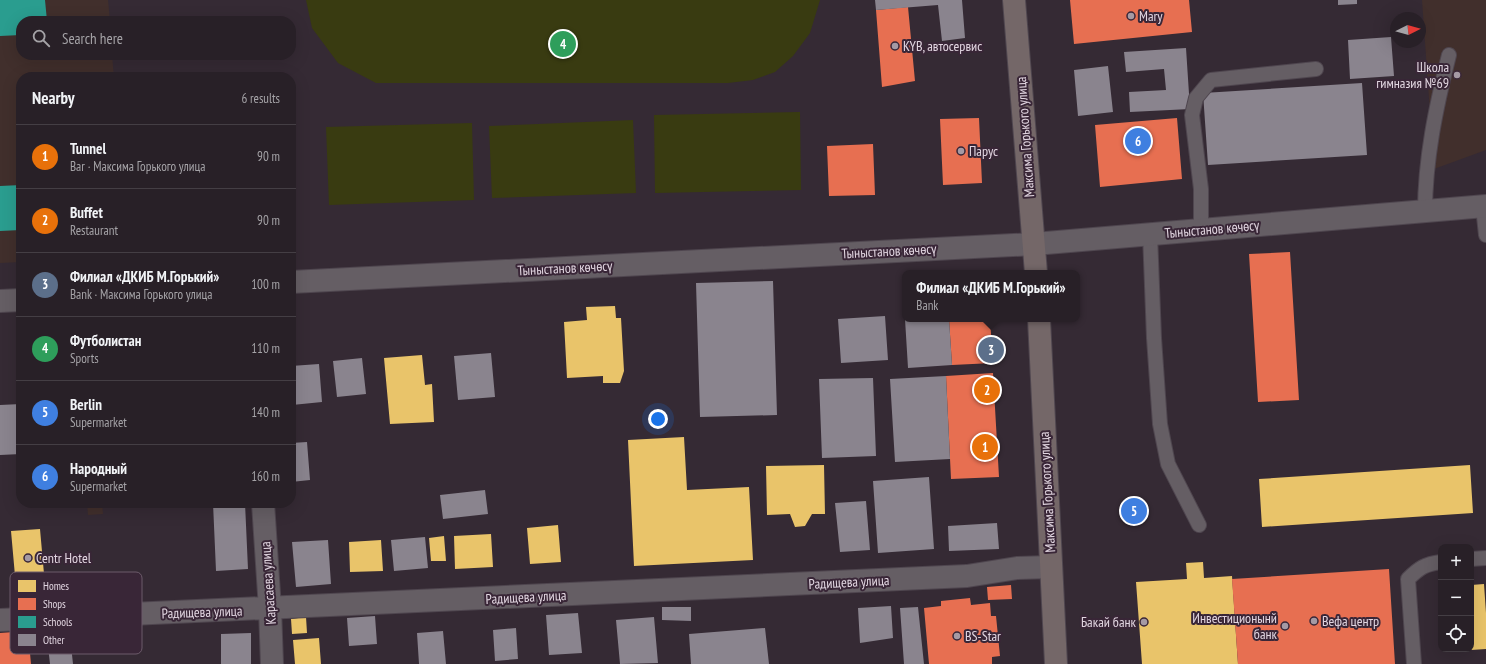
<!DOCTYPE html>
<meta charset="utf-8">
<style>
:root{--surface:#282027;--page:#342d33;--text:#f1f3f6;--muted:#a5a3a7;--line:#443e44;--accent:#8c9099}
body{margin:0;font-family:"PT Sans Narrow",sans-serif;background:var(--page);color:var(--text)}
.controls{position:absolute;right:12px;bottom:12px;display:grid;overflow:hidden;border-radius:8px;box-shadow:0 4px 16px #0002}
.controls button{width:36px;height:36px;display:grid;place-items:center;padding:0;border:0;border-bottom:1px solid var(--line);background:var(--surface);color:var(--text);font:20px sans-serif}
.compass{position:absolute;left:1390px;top:12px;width:36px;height:36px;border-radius:50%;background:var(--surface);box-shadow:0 4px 16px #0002;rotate:84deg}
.you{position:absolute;left:658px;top:419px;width:14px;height:14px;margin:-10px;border:3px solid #fff;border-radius:50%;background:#1a73e8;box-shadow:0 0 0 6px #1a73e833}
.badge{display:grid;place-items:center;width:26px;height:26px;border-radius:50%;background:var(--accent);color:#fff;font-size:13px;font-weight:700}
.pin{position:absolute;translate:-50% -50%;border:2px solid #fff;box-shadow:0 1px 4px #0006}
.popup{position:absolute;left:902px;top:270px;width:178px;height:52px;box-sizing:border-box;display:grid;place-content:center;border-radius:8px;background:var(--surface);filter:drop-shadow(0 1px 3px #0005);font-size:13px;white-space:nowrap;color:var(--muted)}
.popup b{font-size:15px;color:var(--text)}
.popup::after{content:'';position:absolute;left:50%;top:100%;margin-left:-8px;border:8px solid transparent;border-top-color:var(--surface)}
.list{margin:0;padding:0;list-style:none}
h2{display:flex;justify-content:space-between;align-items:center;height:52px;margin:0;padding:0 16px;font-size:17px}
h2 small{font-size:13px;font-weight:400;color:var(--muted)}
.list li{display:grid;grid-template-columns:26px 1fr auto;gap:12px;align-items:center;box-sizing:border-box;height:64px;padding:0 16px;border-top:1px solid var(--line)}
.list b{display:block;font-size:15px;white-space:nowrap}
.list p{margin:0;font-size:13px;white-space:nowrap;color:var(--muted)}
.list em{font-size:13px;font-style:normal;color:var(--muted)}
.icon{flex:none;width:22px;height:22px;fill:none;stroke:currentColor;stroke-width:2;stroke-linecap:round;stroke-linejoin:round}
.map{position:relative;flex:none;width:1486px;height:664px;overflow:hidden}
.search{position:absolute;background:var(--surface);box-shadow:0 4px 16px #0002;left:16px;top:16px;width:280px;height:44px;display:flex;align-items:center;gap:10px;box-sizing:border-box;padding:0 14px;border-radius:16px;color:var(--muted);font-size:15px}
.panel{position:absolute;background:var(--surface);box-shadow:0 4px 16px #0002;left:16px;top:72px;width:280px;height:436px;border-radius:16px}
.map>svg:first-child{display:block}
</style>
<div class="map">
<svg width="1486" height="664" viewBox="0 0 1486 664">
<rect width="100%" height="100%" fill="#352a34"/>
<path fill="#412f2c" d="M 0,0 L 108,0 L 110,21 L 21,21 L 21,55 L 112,55 L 114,77 L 21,77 L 21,262 L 0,263 Z
M 1422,0 L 1486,0 L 1486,150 L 1434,169 Z
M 87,503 L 102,503 L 103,514 L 88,515 Z"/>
<path fill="#393b11" d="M 306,0 L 820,0 L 810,33 L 793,56 L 775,72 L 753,80 L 728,83 L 376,83 L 338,63 L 312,28 Z
M 800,112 L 801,190 L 655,193 L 654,115 Z
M 633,120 L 636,193 L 492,198 L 489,126 Z
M 472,123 L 474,200 L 329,205 L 326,127 Z"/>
<path fill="#e9c46a" d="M 615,306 L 616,318 L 621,318 L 624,371 L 620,383 L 603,383 L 603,376 L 567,378 L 564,322 L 587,320 L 586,307 Z
M 422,355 L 425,385 L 432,384 L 434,422 L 390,424 L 384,358 Z
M 684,437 L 687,490 L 749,487 L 753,560 L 634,566 L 628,440 Z
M 824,465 L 825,514 L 812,514 L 805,526 L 795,527 L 790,514 L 767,515 L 766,466 Z
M 1470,465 L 1473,513 L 1262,527 L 1259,479 Z
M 558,525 L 561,562 L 530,564 L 527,528 Z
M 40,529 L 45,585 L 16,587 L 11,531 Z
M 491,534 L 493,567 L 455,569 L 454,536 Z
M 444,536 L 446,561 L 431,561 L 429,538 Z
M 381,540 L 383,571 L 350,572 L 349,542 Z
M 1203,562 L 1204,578 L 1232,576 L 1238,664 L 1142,664 L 1136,582 L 1187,579 L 1186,563 Z
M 1484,584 L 1486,613 L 1486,649 L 1471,650 L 1471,585 Z
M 306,617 L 307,633 L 292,634 L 291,619 Z
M 319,638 L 321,664 L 295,664 L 293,640 Z
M 1445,649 L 1464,649 L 1464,650 L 1445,651 Z"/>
<path fill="#e76f51" d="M 1070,0 L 1189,0 L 1192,32 L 1074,44 Z
M 908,7 L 915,81 L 882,87 L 876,10 Z
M 979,118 L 982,183 L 943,185 L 940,119 Z
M 1177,118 L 1182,179 L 1100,187 L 1095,125 Z
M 873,144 L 875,195 L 829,196 L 827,146 Z
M 1290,252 L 1299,400 L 1258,402 L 1249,254 Z
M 949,319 L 990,319 L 993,363 L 952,365 Z
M 993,373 L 999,477 L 951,479 L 946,376 Z
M 1389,569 L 1395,664 L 1238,664 L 1232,579 Z
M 1011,585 L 1012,599 L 988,600 L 987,587 Z
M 970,598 L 971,605 L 990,603 L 991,616 L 996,616 L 1000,656 L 992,657 L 992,664 L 929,664 L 924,608 L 941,606 L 941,601 Z
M 28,631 L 31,664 L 0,664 L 0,633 Z"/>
<path fill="#2a9d8f" d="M 0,0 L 45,0 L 47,21 L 21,21 L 21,35 L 0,36 Z
M 21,185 L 21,230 L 0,231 L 0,186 Z"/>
<path fill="#8a848e" d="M 875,0 L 962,0 L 965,38 L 942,41 L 938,5 L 876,10 Z
M 1338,0 L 1357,0 L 1357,4 L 1338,5 Z
M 1391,37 L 1394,76 L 1350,79 L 1348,40 Z
M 1186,48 L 1190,109 L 1130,112 L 1129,92 L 1166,90 L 1164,69 L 1126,72 L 1124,52 Z
M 1108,66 L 1113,112 L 1078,116 L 1074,70 Z
M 1362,83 L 1367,155 L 1208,165 L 1203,93 Z
M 773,281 L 777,415 L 700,417 L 696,283 Z
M 885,316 L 888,360 L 841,363 L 838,319 Z
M 905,319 L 949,319 L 952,365 L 908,368 Z
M 491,353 L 495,397 L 458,400 L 454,356 Z
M 362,358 L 366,394 L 337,397 L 333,361 Z
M 319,364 L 322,402 L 292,405 L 291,366 Z
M 946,376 L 950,459 L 895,462 L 890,379 Z
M 873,378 L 876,456 L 822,458 L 819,379 Z
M 21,404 L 21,454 L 0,455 L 0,405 Z
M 307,442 L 310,480 L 291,482 L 291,443 Z
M 929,477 L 934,549 L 878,553 L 873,481 Z
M 485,490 L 488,514 L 443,519 L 440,495 Z
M 866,501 L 870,550 L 840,552 L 835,503 Z
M 213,503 L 245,503 L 248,569 L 216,571 Z
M 997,523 L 999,549 L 949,551 L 948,526 Z
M 425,537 L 428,568 L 394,571 L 391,540 Z
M 328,540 L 331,584 L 296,587 L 292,542 Z
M 891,606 L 893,638 L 860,643 L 858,608 Z
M 662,607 L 691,607 L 691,621 L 662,620 Z
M 918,607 L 924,664 L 904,664 L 900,608 Z
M 578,613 L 582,653 L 549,655 L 546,615 Z
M 375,616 L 377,644 L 349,646 L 347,618 Z
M 654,617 L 658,663 L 620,664 L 616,620 Z
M 516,628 L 518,659 L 495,661 L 493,630 Z
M 765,628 L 769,664 L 691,664 L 689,634 Z
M 443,631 L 446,664 L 419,664 L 417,633 Z
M 251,633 L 251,664 L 221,664 L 221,634 Z
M 71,645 L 73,664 L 50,664 L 48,646 Z"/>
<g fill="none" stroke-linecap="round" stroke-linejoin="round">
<defs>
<path id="service" d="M 1483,207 L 1486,235
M 1425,212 C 1425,159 1436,107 1449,55
M 1201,230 L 1201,189 L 1192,115 L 1196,98 L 1211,80 L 1316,69
M 1150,234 L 1154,338 L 1160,424 L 1168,464 L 1199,525
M 1471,559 L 1486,558
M 1414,664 L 1408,579 C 1419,568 1425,564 1441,562"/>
<path id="minor" d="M 291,282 L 1034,244 L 1486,206
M 0,301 L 21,300
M 263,503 L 270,609 L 272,664
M 0,620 L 967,576 L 1017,568 L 1051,567"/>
<path id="primary" d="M 1014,0 L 1036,273
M 1039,319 L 1056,664"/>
</defs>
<use href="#service" stroke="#4f464f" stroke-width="16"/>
<use href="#minor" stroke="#4f464f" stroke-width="24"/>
<use href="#primary" stroke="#4f464f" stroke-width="24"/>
<use href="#service" stroke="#655e64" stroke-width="14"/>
<use href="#minor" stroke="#655e64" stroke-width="22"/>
<use href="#primary" stroke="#746768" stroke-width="22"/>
</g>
<g fill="#a59aa4" stroke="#392637" stroke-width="1.5">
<circle cx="1131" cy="16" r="4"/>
<circle cx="895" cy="46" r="4"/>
<circle cx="1457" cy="75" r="4"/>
<circle cx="961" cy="151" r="4"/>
<circle cx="28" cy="558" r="4"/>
<circle cx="1314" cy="621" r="4"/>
<circle cx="1144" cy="622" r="4"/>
<circle cx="1285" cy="626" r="4"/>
<circle cx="957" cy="636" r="4"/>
</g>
<g text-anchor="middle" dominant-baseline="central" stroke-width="4" stroke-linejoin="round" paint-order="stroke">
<g font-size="14" fill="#e2d6e1" stroke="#392637" text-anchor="start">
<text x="1139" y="16">Mary</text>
<text x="903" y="46">KYB, автосервис</text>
<text x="1449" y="67" text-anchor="end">Школа<tspan x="1449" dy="16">гимназия №69</tspan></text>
<text x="969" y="151">Парус</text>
<text x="36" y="558">Centr Hotel</text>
<text x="1277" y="618" text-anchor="end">Инвестиционынй<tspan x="1277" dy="16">банк</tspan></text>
<text x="1322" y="621">Вефа центр</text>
<text x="1136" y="622" text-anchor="end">Бакай банк</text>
<text x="965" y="636">BS-Star</text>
</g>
<g font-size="14" fill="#e2d6e1" stroke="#392637">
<text transform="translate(1025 137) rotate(-94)">Максима Горького улица</text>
<text transform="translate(1212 229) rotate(-5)">Тыныстанов көчөсү</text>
<text transform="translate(889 251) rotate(-3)">Тыныстанов көчөсү</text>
<text transform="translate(565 268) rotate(-3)">Тыныстанов көчөсү</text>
<text transform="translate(1047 492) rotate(-93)">Максима Горького улица</text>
<text transform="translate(849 582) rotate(-3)">Радищева улица</text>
<text transform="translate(268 583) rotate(-94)">Карасаева улица</text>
<text transform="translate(526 597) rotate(-3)">Радищева улица</text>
<text transform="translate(202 612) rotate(-2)">Радищева улица</text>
</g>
</g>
<rect x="10" y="572" width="132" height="82" rx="6" fill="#392637" stroke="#6c5b6a" stroke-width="1"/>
<rect x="18" y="580" width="18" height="12" fill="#e9c46a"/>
<rect x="18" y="598" width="18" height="12" fill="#e76f51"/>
<rect x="18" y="616" width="18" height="12" fill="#2a9d8f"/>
<rect x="18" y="634" width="18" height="12" fill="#8a848e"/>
<g font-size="11" fill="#e2d6e1">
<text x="43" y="590">Homes</text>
<text x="43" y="608">Shops</text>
<text x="43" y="626">Schools</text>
<text x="43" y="644">Other</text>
</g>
</svg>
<div class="controls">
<button>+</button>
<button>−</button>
<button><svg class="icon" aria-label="locate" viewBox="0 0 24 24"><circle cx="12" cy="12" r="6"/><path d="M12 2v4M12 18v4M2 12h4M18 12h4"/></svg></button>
</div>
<svg class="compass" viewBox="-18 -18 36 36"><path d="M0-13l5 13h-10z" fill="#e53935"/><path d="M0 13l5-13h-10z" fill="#a5a3a7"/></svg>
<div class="you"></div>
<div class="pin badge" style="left:985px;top:447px;background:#e8710a">1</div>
<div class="pin badge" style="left:987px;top:390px;background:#e8710a">2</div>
<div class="pin badge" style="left:991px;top:350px;background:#5c6f8a">3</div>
<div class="popup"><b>Филиал «ДКИБ М.Горький»</b>Bank</div>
<div class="pin badge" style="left:563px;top:44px;background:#2e9e5b">4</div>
<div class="pin badge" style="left:1134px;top:511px;background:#3f7fe0">5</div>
<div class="pin badge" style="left:1138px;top:141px;background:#3f7fe0">6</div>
<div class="search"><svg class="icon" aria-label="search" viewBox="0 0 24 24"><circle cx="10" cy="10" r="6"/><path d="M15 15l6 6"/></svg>Search here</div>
<section class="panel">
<h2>Nearby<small>6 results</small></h2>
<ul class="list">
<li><span class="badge" style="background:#e8710a">1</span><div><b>Tunnel</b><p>Bar · Максима Горького улица</p></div><em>90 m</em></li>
<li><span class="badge" style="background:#e8710a">2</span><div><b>Buffet</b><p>Restaurant</p></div><em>90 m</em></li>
<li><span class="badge" style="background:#5c6f8a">3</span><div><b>Филиал «ДКИБ М.Горький»</b><p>Bank · Максима Горького улица</p></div><em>100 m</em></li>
<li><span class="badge" style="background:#2e9e5b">4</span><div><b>Футболистан</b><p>Sports</p></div><em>110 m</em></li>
<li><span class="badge" style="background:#3f7fe0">5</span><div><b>Berlin</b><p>Supermarket</p></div><em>140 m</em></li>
<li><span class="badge" style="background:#3f7fe0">6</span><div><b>Народный</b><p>Supermarket</p></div><em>160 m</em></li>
</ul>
</section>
</div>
